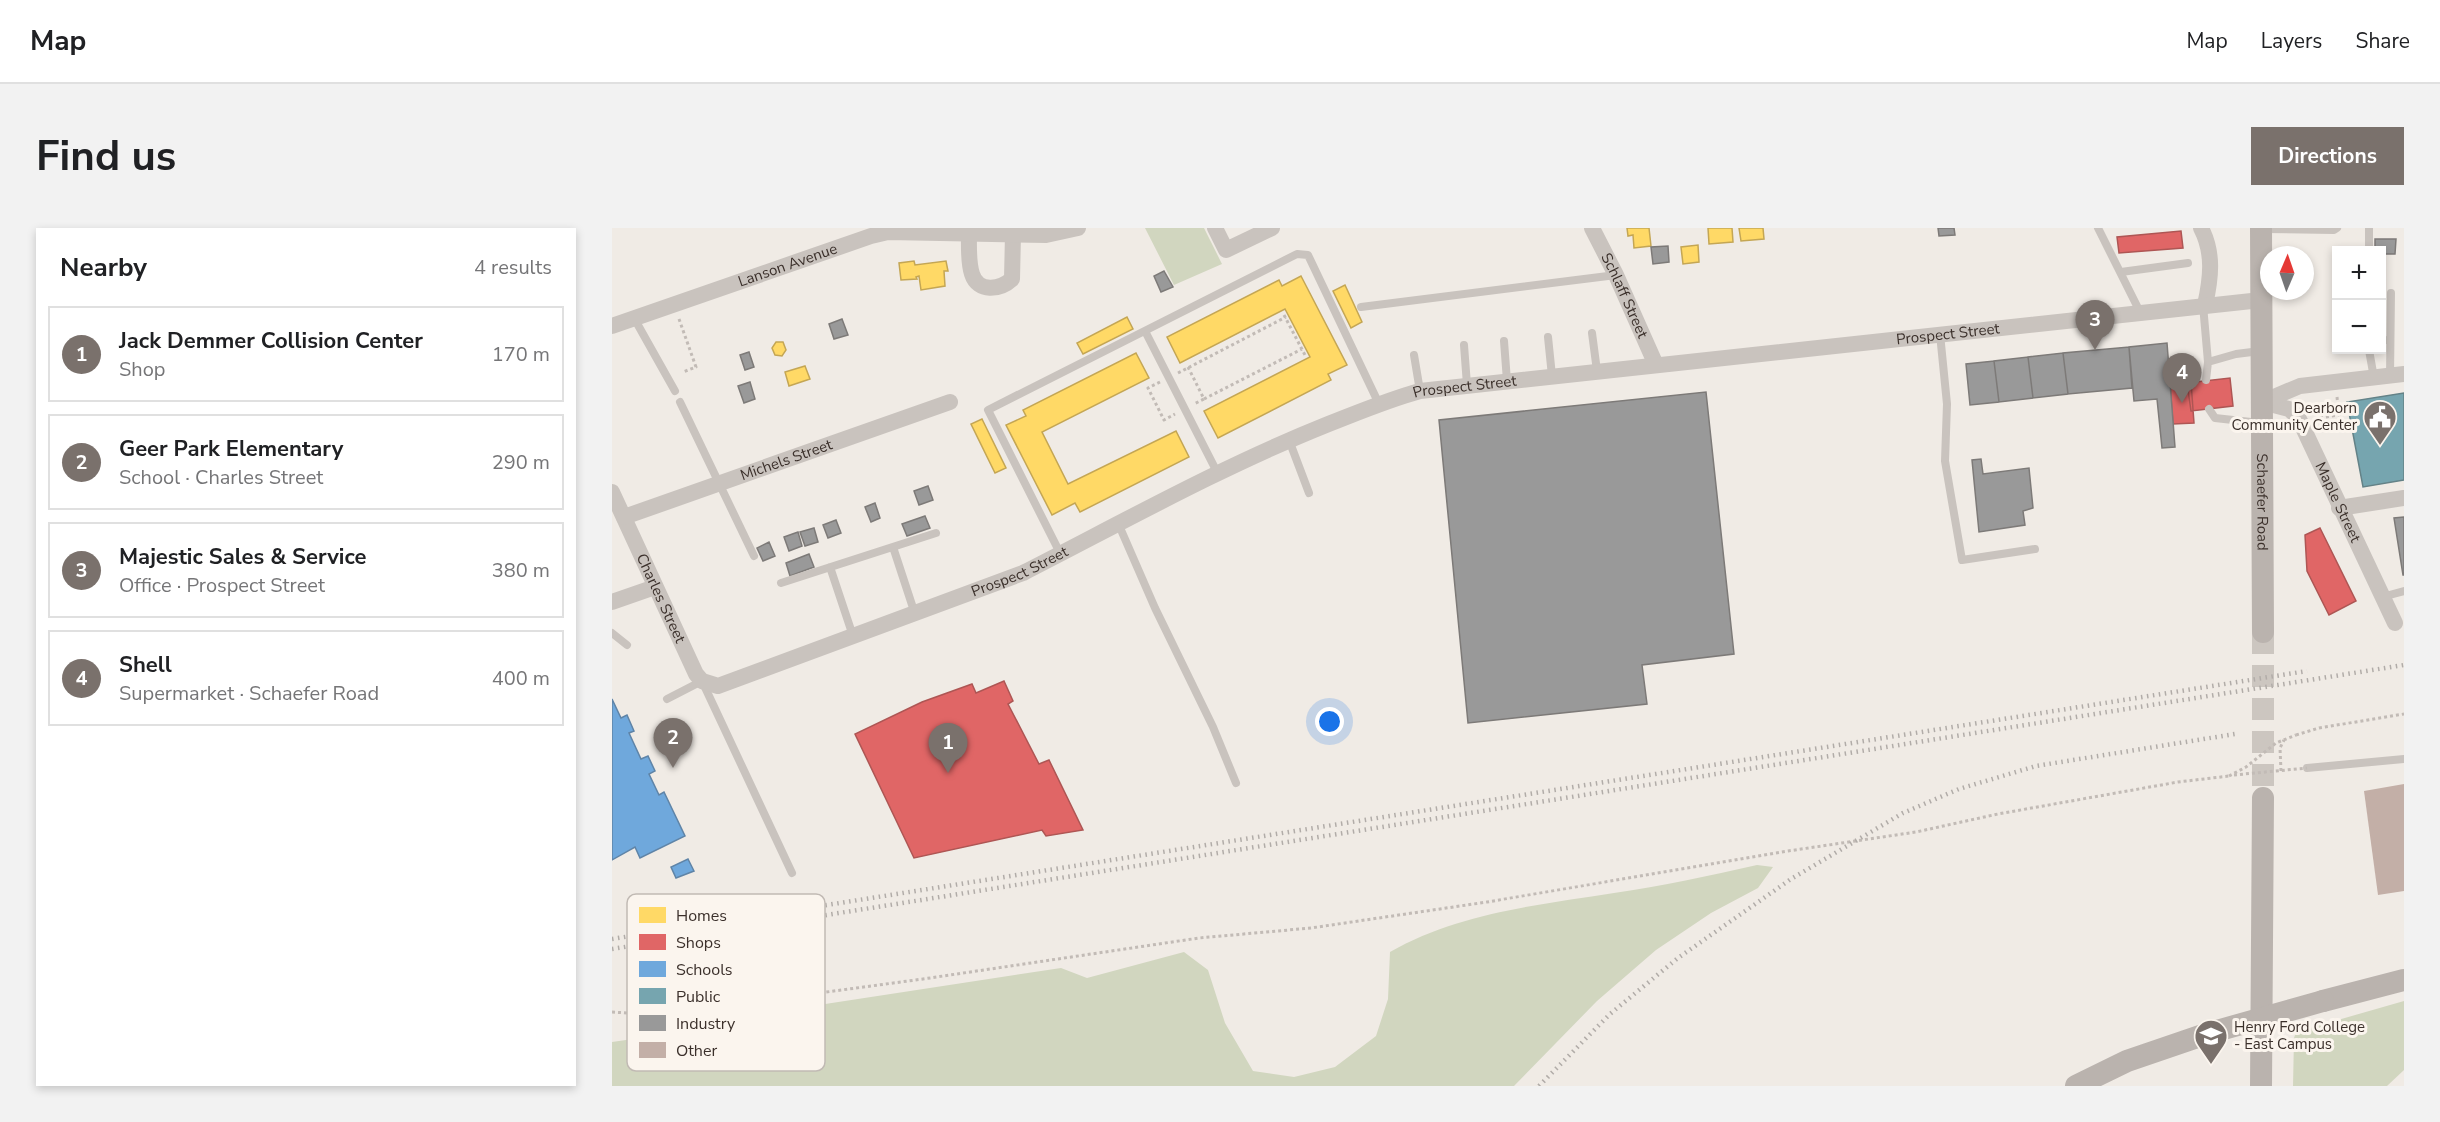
<!DOCTYPE html>
<meta charset="utf-8">
<style>
:root{--surface:#fff;--page:#f2f2f2;--text:#202124;--muted:#757577;--line:#e0e0e0;--accent:#7a716c}
body{margin:0;font-family:"Nunito Sans",sans-serif;background:var(--page);color:var(--text)}
.controls{position:absolute;right:18px;top:18px;display:grid;overflow:hidden;border-radius:0px;box-shadow:0 3px 9px #0003}
.controls button{width:54px;height:54px;display:grid;place-items:center;padding:0;border:0;border-bottom:2px solid var(--line);background:var(--surface);color:var(--text);font:30px sans-serif}
.compass{position:absolute;left:1648px;top:18px;width:54px;height:54px;border-radius:50%;background:var(--surface);box-shadow:0 3px 9px #0003;rotate:2deg}
.you{position:absolute;left:718px;top:494px;width:21px;height:21px;margin:-15px;border:4px solid #fff;border-radius:50%;background:#1a73e8;box-shadow:0 0 0 9px #1a73e833}
.badge{display:grid;place-items:center;width:39px;height:39px;border-radius:50%;background:var(--accent);color:#fff;font-size:20px;font-weight:700}
.pin{position:absolute;translate:-50% -50px;filter:drop-shadow(0 2px 3px #0008)}
.pin::after{content:'';position:absolute;top:32px;width:21px;height:18px;background:inherit;clip-path:polygon(0 0,100% 0,50% 100%)}
.list{margin:0;padding:0;list-style:none}
h2{display:flex;justify-content:space-between;align-items:center;height:78px;margin:0;padding:0 24px;font-size:26px}
h2 small{font-size:20px;font-weight:400;color:var(--muted)}
.list li{display:grid;grid-template-columns:39px 1fr auto;gap:18px;align-items:center;box-sizing:border-box;height:96px;margin:0 12px 12px;padding:0 12px;border:2px solid var(--line);border-radius:0px}
.list b{display:block;font-size:22px;white-space:nowrap}
.list p{margin:0;font-size:20px;white-space:nowrap;color:var(--muted)}
.list em{font-size:20px;font-style:normal;color:var(--muted)}
.map{position:relative;flex:none;width:1792px;height:858px;overflow:hidden;border-radius:0px}
header{display:flex;align-items:center;gap:36px;box-sizing:border-box;height:84px;padding:0 30px;background:var(--surface);border-bottom:2px solid var(--line)}
header strong{font-size:28px}
nav{display:flex;gap:33px;margin-inline-start:auto;font-size:21px}
.intro{display:flex;align-items:center;justify-content:space-between;box-sizing:border-box;height:144px;padding:0 36px}
h1{margin:0;font-size:42px}
.button{padding:15px 27px;border-radius:0px;background:var(--accent);color:#fff;font-size:21px;font-weight:700}
main{display:flex;gap:36px;padding:0 36px}
aside{flex:1;background:var(--surface);border-radius:0px;box-shadow:0 3px 9px #0003}
.map>svg:first-child{display:block}
</style>
<header>
<strong>Map</strong>
<nav><a>Map</a><a>Layers</a><a>Share</a></nav>
</header>
<div class="intro"><h1>Find us</h1><a class="button">Directions</a></div>
<main>
<aside>
<h2>Nearby<small>4 results</small></h2>
<ul class="list">
<li><span class="badge">1</span><div><b>Jack Demmer Collision Center</b><p>Shop</p></div><em>170 m</em></li>
<li><span class="badge">2</span><div><b>Geer Park Elementary</b><p>School · Charles Street</p></div><em>290 m</em></li>
<li><span class="badge">3</span><div><b>Majestic Sales &amp; Service</b><p>Office · Prospect Street</p></div><em>380 m</em></li>
<li><span class="badge">4</span><div><b>Shell</b><p>Supermarket · Schaefer Road</p></div><em>400 m</em></li>
</ul>
</aside>
<div class="map">
<svg width="1792" height="858" viewBox="0 0 1792 858">
<rect width="100%" height="100%" fill="#f0ebe5"/>
<path fill="#d1d6bf" d="M 533,0 L 592,0 L 610,36 L 562,57 Z
M 1145,637 L 1161,639 L 1146,660 L 1099,685 L 1044,722 L 985,773 L 902,858 L 0,858 L 0,814 L 84,802 L 174,782 L 449,740 L 475,750 L 572,724 L 596,742 L 613,795 L 641,843 L 682,849 L 723,839 L 764,808 L 776,771 L 778,724 C 846,685 926,677 1002,665 C 1050,658 1097,648 1145,637 Z
M 1792,773 L 1792,842 L 1775,858 L 1681,858 L 1682,810 L 1684,804 Z"/>
<path fill="#ffd966" stroke="#c4a654" stroke-width="1.5" d="M 1015,0 L 1037,0 L 1039,18 L 1022,20 L 1021,7 L 1016,8 Z
M 1096,0 L 1120,0 L 1121,14 L 1097,16 Z
M 1127,0 L 1151,0 L 1152,11 L 1129,13 Z
M 1086,17 L 1087,34 L 1071,36 L 1069,19 Z
M 302,33 L 303,37 L 334,33 L 336,43 L 332,43 L 333,58 L 309,62 L 307,48 L 304,49 L 305,51 L 289,52 L 287,35 Z
M 689,48 L 735,137 L 716,146 L 719,152 L 606,210 L 592,183 L 698,129 L 673,81 L 568,135 L 555,109 L 667,52 L 670,58 Z
M 733,57 L 750,94 L 739,100 L 721,63 Z
M 515,89 L 521,101 L 471,126 L 465,115 Z
M 164,114 L 171,114 L 174,122 L 170,128 L 163,127 L 160,120 Z
M 524,125 L 537,150 L 430,204 L 456,256 L 564,203 L 577,229 L 468,284 L 463,275 L 440,287 L 394,197 L 414,188 L 411,182 Z
M 193,138 L 198,151 L 177,158 L 173,144 Z
M 370,191 L 394,240 L 383,245 L 359,196 Z"/>
<path fill="#e06666" stroke="#ae5654" stroke-width="1.5" d="M 1569,3 L 1571,20 L 1507,25 L 1505,9 Z
M 1618,150 L 1621,178 L 1579,183 L 1575,155 Z
M 1579,154 L 1582,195 L 1561,196 L 1558,156 Z
M 1708,300 L 1744,373 L 1717,387 L 1695,343 L 1693,307 Z
M 392,453 L 401,473 L 396,476 L 427,536 L 437,532 L 471,602 L 434,608 L 430,602 L 302,630 L 243,506 L 310,474 L 360,456 L 364,465 Z"/>
<path fill="#6fa8dc" stroke="#5f84a7" stroke-width="1.5" d="M 0,471 L 9,490 L 15,487 L 22,503 L 17,505 L 29,531 L 36,528 L 43,543 L 37,546 L 47,567 L 52,564 L 73,608 L 28,630 L 23,619 L 0,632 Z
M 76,631 L 82,643 L 64,650 L 59,639 Z"/>
<path fill="#76a5af" stroke="#648287" stroke-width="1.5" d="M 1792,165 L 1792,252 L 1751,259 L 1735,174 Z"/>
<path fill="#999" stroke="#7d7a78" stroke-width="1.5" d="M 1326,0 L 1342,0 L 1343,7 L 1327,8 Z
M 1763,11 L 1784,11 L 1783,26 L 1770,26 L 1770,22 L 1763,22 Z
M 1056,18 L 1057,34 L 1041,36 L 1039,19 Z
M 552,43 L 561,59 L 549,64 L 542,48 Z
M 230,91 L 236,107 L 222,111 L 217,96 Z
M 1555,115 L 1563,219 L 1550,220 L 1545,171 L 1522,173 L 1517,119 Z
M 1517,119 L 1520,160 L 1456,166 L 1451,125 Z
M 137,124 L 142,139 L 133,142 L 128,127 Z
M 1451,125 L 1456,166 L 1421,170 L 1416,129 Z
M 1416,129 L 1421,170 L 1387,174 L 1382,133 Z
M 1382,133 L 1387,174 L 1358,177 L 1354,136 Z
M 138,154 L 143,171 L 132,175 L 126,158 Z
M 1094,164 L 1122,426 L 1030,437 L 1035,476 L 856,495 L 827,192 Z
M 1369,231 L 1371,246 L 1417,240 L 1421,280 L 1411,283 L 1413,297 L 1367,304 L 1360,232 Z
M 316,258 L 321,272 L 307,277 L 302,263 Z
M 263,275 L 268,290 L 259,294 L 253,279 Z
M 313,288 L 318,300 L 295,308 L 290,296 Z
M 1792,289 L 1792,347 L 1791,347 L 1782,290 Z
M 224,292 L 229,305 L 216,310 L 211,297 Z
M 202,300 L 206,314 L 193,318 L 188,304 Z
M 186,304 L 190,318 L 177,323 L 172,309 Z
M 157,314 L 163,328 L 151,333 L 145,320 Z
M 197,326 L 202,339 L 178,348 L 174,335 Z"/>
<path fill="#c3afa7" d="M 1792,556 L 1792,663 L 1766,667 L 1752,563 Z"/>
<g fill="none" stroke-linecap="round" stroke-linejoin="round">
<path stroke="#ccc6c0" stroke-width="22" stroke-dasharray="22 11" stroke-linecap="butt" d="M 1651,404 L 1651,570"/>
<path stroke="#c2bbb6" stroke-width="3" stroke-dasharray="3 3" stroke-linecap="butt" d="M 672,87 L 693,127
M 67,91 L 84,139 L 71,144
M 576,139 L 592,171 L 582,176
M 566,145 L 674,89
M 548,154 L 536,160 L 552,192 L 563,186
M 1725,169 L 1727,186
M 592,171 L 690,121
M 1708,190 L 1737,185
M 1684,507 L 1707,500 L 1792,486
M 1669,543 L 1668,520 L 1672,512
M 0,784 L 44,787 L 311,751 L 587,710 L 699,700 L 875,674 L 1176,623 L 1304,604 L 1386,586 L 1566,554 L 1617,548"/>
<path stroke="#c9c3be" stroke-width="8" d="M 1486,0 L 1528,84
M 1757,0 L 1757,22
M 1650,1 L 1722,2 L 1725,0
M 1509,44 L 1576,35
M 1591,77 L 1596,134 L 1594,152
M 749,79 L 1004,47
M 22,90 L 63,163
M 533,103 L 606,246
M 980,105 L 985,143
M 1328,106 L 1335,176 L 1333,233 L 1350,332 L 1423,321
M 936,109 L 940,148
M 1770,112 L 1773,112
M 892,113 L 895,153
M 852,117 L 855,157
M 1757,122 L 1762,150
M 802,127 L 808,163
M 1596,134 L 1624,126 L 1648,123
M 1778,148 L 1779,65
M 68,174 L 142,328
M 1597,181 L 1603,190 L 1648,195
M 677,212 L 697,265
M 506,295 L 543,380 L 601,499 L 624,555
M 281,319 L 303,386
M 448,325 L 376,182 L 685,26 L 696,27 L 767,176
M 218,339 L 241,408
M 169,355 L 324,305
M 1770,369 L 1792,363
M 0,405 L 15,417
M 55,471 L 90,453 L 180,645
M 1695,540 L 1792,531"/>
<g stroke="#c9c3be" stroke-width="16">
<path d="M 603,0 L 614,22 L 660,0"/>
<path id="s1" d="M 980,0 L 1004,47 L 1044,137"/>
<path d="M 1589,0 C 1602,25 1599,50 1593,77"/>
<path d="M 357,6 C 357,19 356,34 360,46 C 366,65 388,62 400,51 L 401,6"/>
<path id="s2" d="M 0,98 L 259,8 L 276,4 L 434,7 L 466,0"/>
<path id="s3" d="M 1650,174 L 1677,181 L 1686,189 L 1783,395"/>
<path d="M 1650,174 L 1688,158 L 1792,146"/>
<path id="s4" d="M 0,264 L 84,446 L 90,453 L 106,458 L 411,345 C 511,294 609,239 714,197 C 745,185 775,172 808,163 L 1649,72"/>
<path d="M 1727,280 L 1792,270"/>
<path id="s5" d="M 12,289 L 338,174"/>
<path d="M 0,374 L 43,359"/>
</g>
<g stroke="#bab3ae" stroke-width="22">
<path id="s6" d="M 1649,0 L 1651,404"/>
<path d="M 1711,773 L 1792,752"/>
<path d="M 1464,858 L 1515,833 L 1594,806"/>
<path d="M 1649,858 L 1651,570"/>
</g>
<path stroke="#b1aca8" stroke-width="4.5" stroke-dasharray="1.5 4.5" stroke-linecap="butt" d="M 0,711 L 1695,443
M 0,721 L 1792,437
M 927,858 L 998,786 L 1066,730 L 1179,651 L 1291,585 L 1347,561 L 1424,538 L 1623,506"/>
<path stroke="#c2bbb6" stroke-width="3" stroke-dasharray="3 3" stroke-linecap="butt" d="M 1622,547 L 1695,540
M 1617,548 L 1634,539 L 1664,515 L 1684,507"/>
<path stroke="#bab3ae" stroke-width="22" d="M 1594,806 L 1711,773"/>
</g>
<defs>
<symbol id="civic-pin" viewBox="-11 -11 22 30"><path d="M0 17L-7.5 6A9.5 9.5 0 1 1 7.5 6Z" fill="#7a716c" stroke="#fbf5ee"/><path d="M-.6-6.5H3V-4.5H.6V-3L4-1V1h2V6H-6V1h2V-1L-.6-3ZM-1.2 2.5V6h2.4V2.5Z" fill="#fff"/></symbol>
<symbol id="university-pin" viewBox="-11 -11 22 30"><path d="M0 17L-7.5 6A9.5 9.5 0 1 1 7.5 6Z" fill="#7a716c" stroke="#fbf5ee"/><path d="M0-5L7-2L0 1L-7-2ZM-4 1L0 2.5L4 1V4Q0 6-4 4Z" fill="#fff"/></symbol>
</defs>
<g fill-rule="evenodd">
<use href="#civic-pin" x="1749" y="170" width="38" height="52"/>
<use href="#university-pin" x="1580" y="789" width="38" height="52"/>
</g>
<g text-anchor="middle" dominant-baseline="central" stroke-width="6" stroke-linejoin="round" paint-order="stroke">
<g font-size="15" fill="#3b302b" stroke="#fbf5ee">
<text stroke="none"><textPath href="#s2" startOffset="186">Lanson Avenue</textPath></text>
<text stroke="none"><textPath href="#s1" startOffset="75">Schlaff Street</textPath></text>
<text stroke="none"><textPath href="#s4" startOffset="1520">Prospect Street</textPath></text>
<text stroke="none"><textPath href="#s4" startOffset="1034">Prospect Street</textPath></text>
<text stroke="none"><textPath href="#s5" startOffset="172">Michels Street</textPath></text>
<text stroke="none"><textPath href="#s6" startOffset="274">Schaefer Road</textPath></text>
<text stroke="none"><textPath href="#s3" startOffset="134">Maple Street</textPath></text>
<text stroke="none"><textPath href="#s4" startOffset="549">Prospect Street</textPath></text>
<text stroke="none"><textPath href="#s4" startOffset="117">Charles Street</textPath></text>
</g>
<g font-size="15" fill="#3b302b" stroke="#fbf5ee" text-anchor="end">
<text x="1745" y="180">Dearborn<tspan x="1745" dy="17">Community Center</tspan></text>
<text x="1622" y="799" text-anchor="start">Henry Ford College<tspan x="1622" dy="17">- East Campus</tspan></text>
</g>
</g>
<rect x="15" y="666" width="198" height="177" rx="9" fill="#fbf5ee" stroke="#c1bab4" stroke-width="1.5"/>
<rect x="27" y="679" width="27" height="16" fill="#ffd966"/>
<rect x="27" y="706" width="27" height="16" fill="#e06666"/>
<rect x="27" y="733" width="27" height="16" fill="#6fa8dc"/>
<rect x="27" y="760" width="27" height="16" fill="#76a5af"/>
<rect x="27" y="787" width="27" height="16" fill="#999"/>
<rect x="27" y="814" width="27" height="16" fill="#c3afa7"/>
<g font-size="16" fill="#3b302b">
<text x="64" y="693">Homes</text>
<text x="64" y="720">Shops</text>
<text x="64" y="747">Schools</text>
<text x="64" y="774">Public</text>
<text x="64" y="801">Industry</text>
<text x="64" y="828">Other</text>
</g>
</svg>
<div class="controls">
<button>+</button>
<button>−</button>
</div>
<svg class="compass" viewBox="-18 -18 36 36"><path d="M0-13l5 13h-10z" fill="#e53935"/><path d="M0 13l5-13h-10z" fill="#757577"/></svg>
<div class="you"></div>
<div class="pin badge" style="left:336px;top:545px">1</div>
<div class="pin badge" style="left:61px;top:540px">2</div>
<div class="pin badge" style="left:1483px;top:122px">3</div>
<div class="pin badge" style="left:1570px;top:175px">4</div>
</div>
</main>
